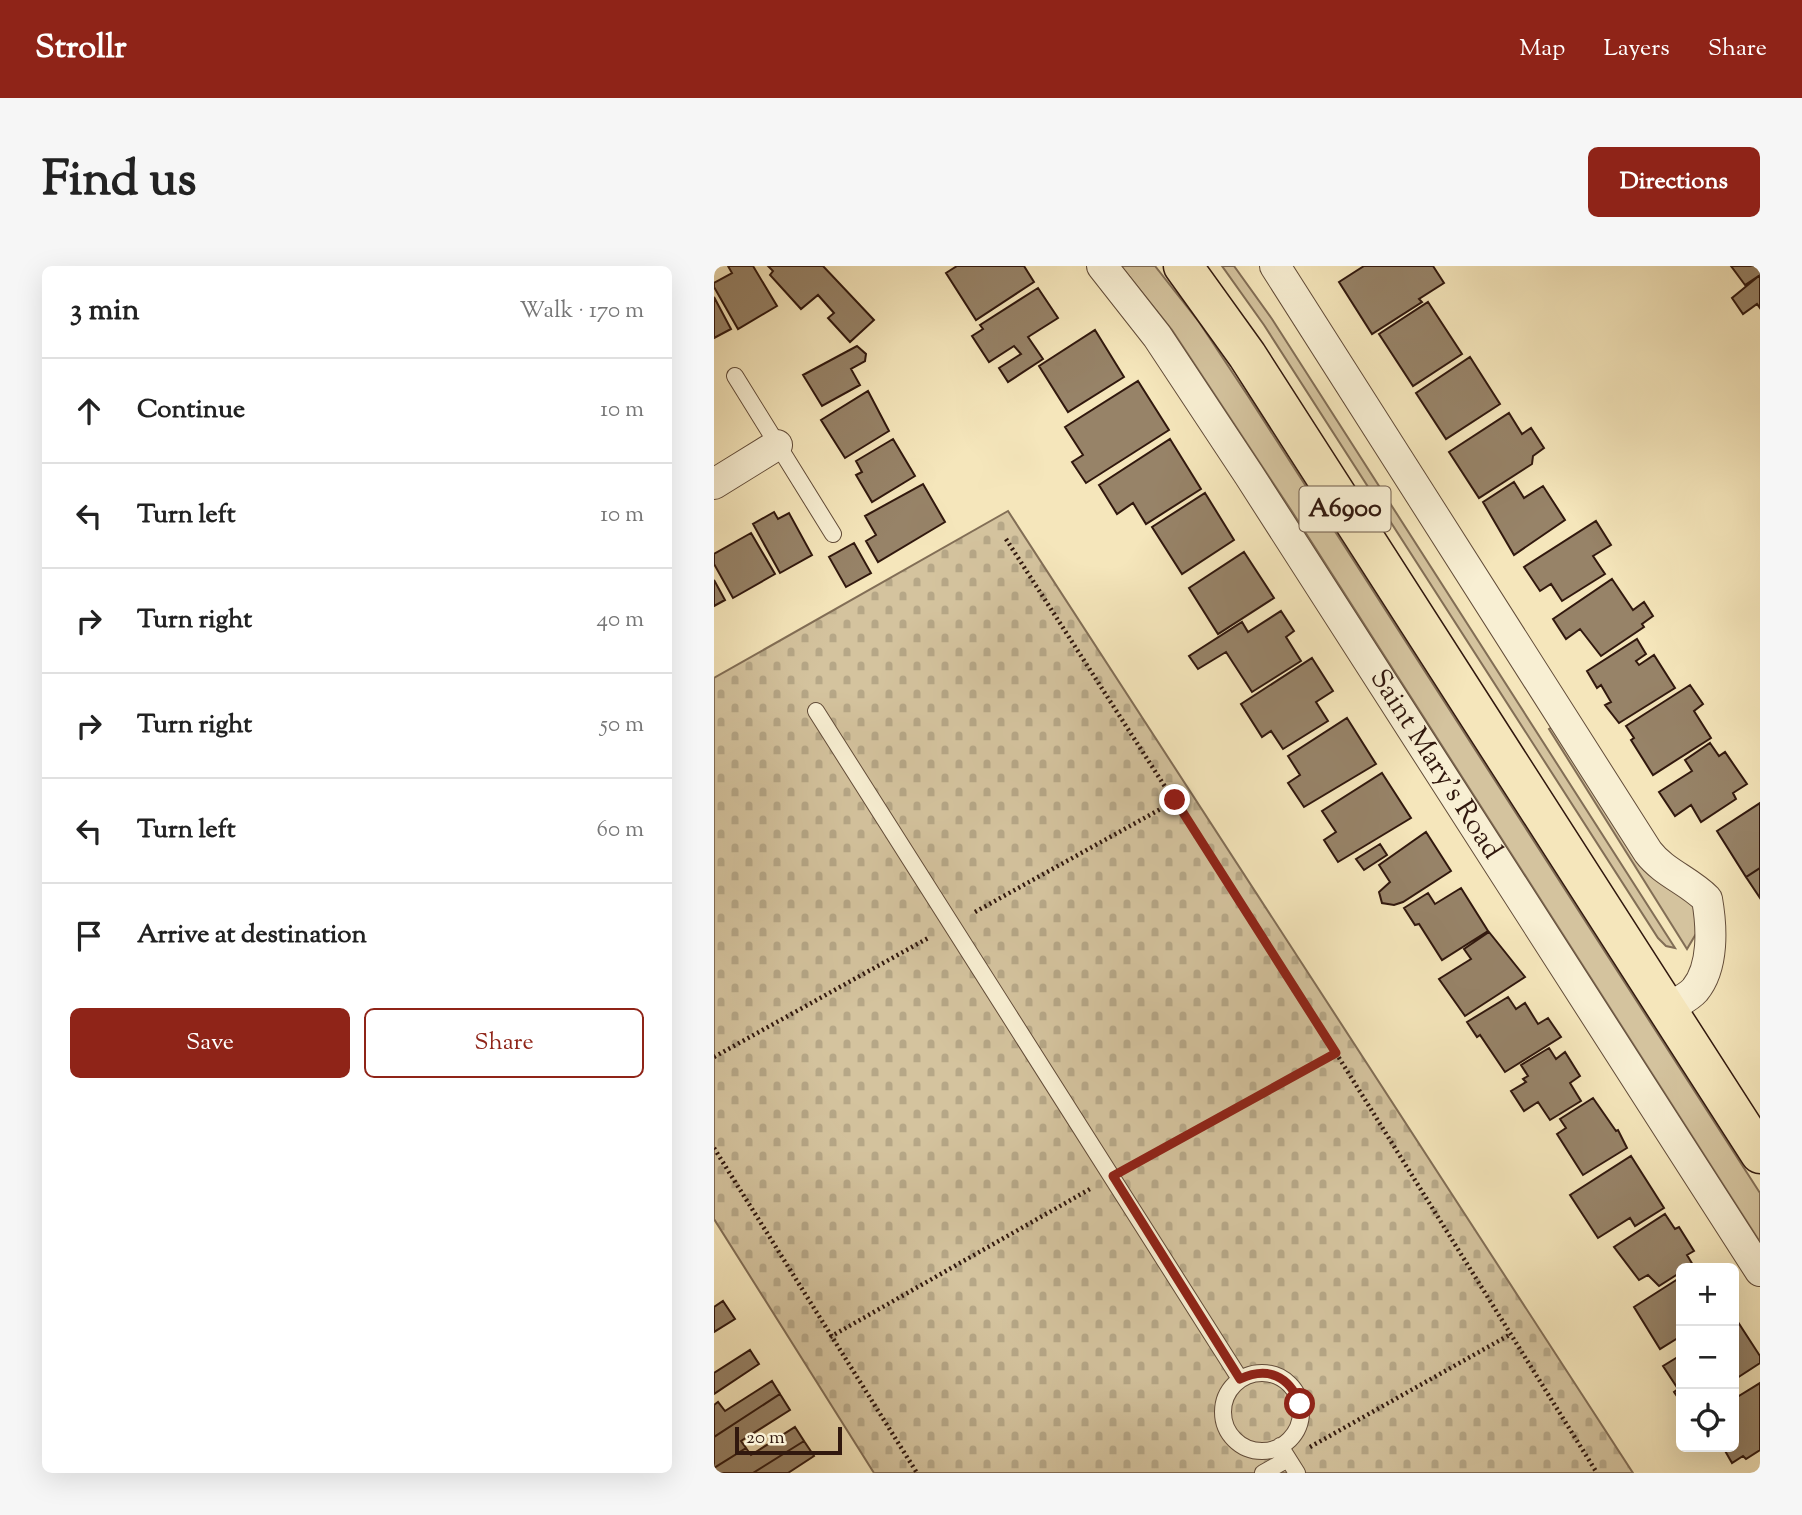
<!DOCTYPE html>
<meta charset="utf-8">
<style>
:root{--surface:#fff;--page:#f6f6f6;--text:#222;--muted:#767676;--line:#e0e0e0;--accent:#8f2418}
body{margin:0;font-family:"Sorts Mill Goudy",serif;background:var(--page);color:var(--text)}
.controls{position:absolute;right:21px;bottom:21px;display:grid;overflow:hidden;border-radius:10px;box-shadow:0 7px 28px #0002}
.controls button{width:63px;height:63px;display:grid;place-items:center;padding:0;border:0;border-bottom:2px solid var(--line);background:var(--surface);color:var(--text);font:35px sans-serif}
.scale{position:absolute;left:21px;bottom:18px;width:107px;box-sizing:border-box;padding-left:7px;border:4px solid #31180e;border-top:0;font-size:19px;line-height:24px;white-space:nowrap;color:#31180e;-webkit-text-stroke:5px #f8efd3;paint-order:stroke}
.stop{position:absolute;width:21px;height:21px;margin:-16px;border:5px solid #8f2418;border-radius:50%;background:#fff}
.stop.end{background:#8f2418;border-color:#fff;box-shadow:0 2px 7px #0008}
.list{margin:0;padding:0;list-style:none}
h2{display:flex;justify-content:space-between;align-items:center;height:91px;margin:0;padding:0 28px;font-size:30px}
h2 small{font-size:23px;font-weight:400;color:var(--muted)}
.list li{display:grid;grid-template-columns:46px 1fr auto;gap:21px;align-items:center;box-sizing:border-box;height:105px;padding:0 28px;border-top:2px solid var(--line)}
.list b{display:block;font-size:26px;white-space:nowrap}
.list em{font-size:23px;font-style:normal;color:var(--muted)}
.actions{display:flex;gap:14px;padding:21px 28px}
.actions a{flex:1;padding:16px 0;border:2px solid var(--accent);border-radius:10px;text-align:center;font-size:24px;color:var(--accent)}
.actions .main{background:var(--accent);color:#fff}
.icon{flex:none;width:38px;height:38px;fill:none;stroke:currentColor;stroke-width:2;stroke-linecap:round;stroke-linejoin:round}
.map{position:relative;flex:none;width:1046px;height:1207px;overflow:hidden;border-radius:10px}
header{display:flex;align-items:center;gap:42px;box-sizing:border-box;height:98px;padding:0 35px;background:var(--accent);color:#fff}
header strong{font-size:33px}
nav{display:flex;gap:38px;margin-inline-start:auto;font-size:24px}
.intro{display:flex;align-items:center;justify-content:space-between;box-sizing:border-box;height:168px;padding:0 42px}
h1{margin:0;font-size:49px}
.button{padding:18px 32px;border-radius:10px;background:var(--accent);color:#fff;font-size:24px;font-weight:700}
main{display:flex;gap:42px;padding:0 42px}
aside{flex:1;background:var(--surface);border-radius:10px;box-shadow:0 7px 28px #0002}
.map>svg:first-child{display:block}
</style>
<header>
<strong>Strollr</strong>
<nav><a>Map</a><a>Layers</a><a>Share</a></nav>
</header>
<div class="intro"><h1>Find us</h1><a class="button">Directions</a></div>
<main>
<aside>
<h2>3 min<small>Walk · 170 m</small></h2>
<ul class="list">
<li><svg class="icon" aria-label="ahead" viewBox="0 0 24 24"><path d="M12 20V5M6 11l6-6 6 6"/></svg><div><b>Continue</b></div><em>10 m</em></li>
<li><svg class="icon" aria-label="left" viewBox="0 0 24 24"><path d="M17 20v-9H6M10 6l-5 5 5 5"/></svg><div><b>Turn left</b></div><em>10 m</em></li>
<li><svg class="icon" aria-label="right" viewBox="0 0 24 24"><path d="M7 20v-9h11M14 6l5 5-5 5"/></svg><div><b>Turn right</b></div><em>40 m</em></li>
<li><svg class="icon" aria-label="right" viewBox="0 0 24 24"><path d="M7 20v-9h11M14 6l5 5-5 5"/></svg><div><b>Turn right</b></div><em>50 m</em></li>
<li><svg class="icon" aria-label="left" viewBox="0 0 24 24"><path d="M17 20v-9H6M10 6l-5 5 5 5"/></svg><div><b>Turn left</b></div><em>60 m</em></li>
<li><svg class="icon" aria-label="arrive" viewBox="0 0 24 24"><path d="M6 21V4h12l-3 4 3 4H6"/></svg><div><b>Arrive at destination</b></div></li>
</ul>
<div class="actions"><a class="main">Save</a><a>Share</a></div>
</aside>
<div class="map">
<svg width="1046" height="1207" viewBox="0 0 1046 1207">
<defs>
<pattern id="cemetery-stones" width="16" height="16" patternUnits="userSpaceOnUse" patternTransform="scale(1.75)"><rect width="16" height="16" fill="#d4c39e"/><path d="M2 7V4a2 2 0 0 1 4 0v3zM10 15v-3a2 2 0 0 1 4 0v3z" fill="#b6a787"/></pattern>
</defs>
<rect width="100%" height="100%" fill="#f5e6bb"/>
<filter id="stains"><feTurbulence type="fractalNoise" baseFrequency=".00286" numOctaves="4"/><feColorMatrix values="0 0 0 0 .2 0 0 0 0 .09 0 0 0 0 .02 0 0 0 .5 -.17"/></filter>
<radialGradient id="worn" r=".72"><stop offset=".6" stop-color="#630" stop-opacity="0"/><stop offset="1" stop-color="#630" stop-opacity=".3"/></radialGradient>
<path fill="#d4c39e" stroke="#826e56" stroke-width="2" d="M 407,0 L 441,0 L 485,56 L 534,130 L 1046,927 L 1046,976 L 577,244 L 458,64 Z
M 508,0 L 520,0 L 558,53 L 961,682 L 952,680 L 944,672 L 550,59 Z
M 841,459 L 979,637 L 986,661 L 973,683 L 835,463 Z"/>
<path fill="url(#cemetery-stones)" stroke="#826e56" stroke-width="2" d="M 294,245 L 919,1207 L 160,1207 L 0,953 L 0,412 Z"/>
<path fill="#978368" stroke="#31180e" stroke-width="2" d="M 14,0 L 39,0 L 63,40 L 24,63 L 0,21 L 0,17 L 18,7 Z
M 54,0 L 109,0 L 160,54 L 136,76 L 114,52 L 120,47 L 104,29 L 87,43 L 56,9 L 59,5 Z
M 243,0 L 310,0 L 320,16 L 262,54 L 232,7 Z
M 650,0 L 719,0 L 730,17 L 705,33 L 708,36 L 658,68 L 625,16 Z
M 1017,0 L 1046,0 L 1046,9 L 1031,19 Z
M 1046,9 L 1046,42 L 1043,38 L 1029,48 L 1018,32 Z
M 324,22 L 344,52 L 314,71 L 329,93 L 294,116 L 285,102 L 307,88 L 300,80 L 275,96 L 258,70 L 269,63 L 266,59 Z
M 0,31 L 17,63 L 0,72 Z
M 714,36 L 748,88 L 699,120 L 665,68 Z
M 381,64 L 410,111 L 354,146 L 325,100 Z
M 143,80 L 152,88 L 151,95 L 137,103 L 146,119 L 108,140 L 89,109 Z
M 756,91 L 786,138 L 732,173 L 702,127 Z
M 424,115 L 455,164 L 372,217 L 358,196 L 369,189 L 351,161 Z
M 154,125 L 175,165 L 131,192 L 107,154 Z
M 795,147 L 808,168 L 817,162 L 830,182 L 819,190 L 818,198 L 765,232 L 735,186 Z
M 179,173 L 201,210 L 158,236 L 142,209 L 148,206 L 142,195 Z
M 456,173 L 487,223 L 432,258 L 419,237 L 403,248 L 385,219 Z
M 800,216 L 810,232 L 829,220 L 851,254 L 800,289 L 769,236 Z
M 209,218 L 231,256 L 164,296 L 152,275 L 162,269 L 151,250 Z
M 491,227 L 520,274 L 468,308 L 438,261 Z
M 60,246 L 64,253 L 75,247 L 98,289 L 66,307 L 39,258 Z
M 882,255 L 897,279 L 879,290 L 891,308 L 848,335 L 837,318 L 826,325 L 810,301 Z
M 37,267 L 61,308 L 19,332 L 0,298 L 0,288 Z
M 140,277 L 157,307 L 132,321 L 115,291 Z
M 530,286 L 560,332 L 504,368 L 475,322 Z
M 898,313 L 919,344 L 930,336 L 939,350 L 928,358 L 930,361 L 887,390 L 866,363 L 852,373 L 839,353 Z
M 0,314 L 11,334 L 0,340 Z
M 567,345 L 580,365 L 572,371 L 587,395 L 538,426 L 512,386 L 484,403 L 475,390 L 528,356 L 534,366 Z
M 923,373 L 932,388 L 922,395 L 925,399 L 940,389 L 961,422 L 905,457 L 891,439 L 897,436 L 887,419 L 883,422 L 873,405 Z
M 598,392 L 619,425 L 602,436 L 614,455 L 569,483 L 557,465 L 548,471 L 527,438 Z
M 976,419 L 989,438 L 980,445 L 997,472 L 939,509 L 917,474 L 920,472 L 912,460 Z
M 633,452 L 662,498 L 590,541 L 574,517 L 586,509 L 574,490 Z
M 996,477 L 1005,490 L 1011,486 L 1033,518 L 1019,527 L 1022,533 L 987,556 L 977,539 L 961,550 L 945,526 L 978,505 L 971,494 Z
M 668,507 L 697,552 L 624,596 L 610,574 L 622,566 L 608,545 Z
M 1046,537 L 1046,602 L 1032,611 L 1003,565 Z
M 712,566 L 737,605 L 689,636 L 680,639 L 668,637 L 665,626 L 676,616 L 665,599 Z
M 666,578 L 673,589 L 650,604 L 642,593 Z
M 1046,602 L 1046,632 L 1032,611 Z
M 747,622 L 774,665 L 728,694 L 705,658 L 701,659 L 690,642 L 714,627 L 721,638 Z
M 775,666 L 811,711 L 751,750 L 725,713 L 757,693 L 750,683 Z
M 794,731 L 802,743 L 811,737 L 824,758 L 834,752 L 847,771 L 791,806 L 766,769 L 763,771 L 753,756 Z
M 835,782 L 842,793 L 851,786 L 866,810 L 856,817 L 867,835 L 836,854 L 824,836 L 810,845 L 797,825 L 812,816 L 809,813 L 814,810 L 807,799 Z
M 879,832 L 902,865 L 904,864 L 913,882 L 869,909 L 843,868 L 852,862 L 846,853 Z
M 917,890 L 950,942 L 921,960 L 916,952 L 884,972 L 856,929 Z
M 951,948 L 961,963 L 965,961 L 980,985 L 973,989 L 979,999 L 967,1002 L 967,1006 L 945,1020 L 934,1009 L 925,1014 L 900,981 Z
M 967,1011 L 967,1070 L 946,1083 L 920,1041 Z
M 9,1035 L 21,1053 L 0,1066 L 0,1041 Z
M 1022,1053 L 1046,1090 L 1046,1097 L 1020,1114 L 1020,1055 Z
M 36,1084 L 45,1098 L 0,1128 L 0,1107 Z
M 967,1089 L 967,1136 L 960,1126 L 964,1123 L 949,1100 Z
M 58,1115 L 66,1128 L 0,1171 L 0,1139 L 4,1136 L 11,1145 Z
M 1046,1117 L 1046,1184 L 1032,1193 L 1029,1190 L 1018,1197 L 1010,1183 L 1020,1181 L 1020,1133 Z
M 66,1128 L 76,1144 L 27,1175 L 32,1182 L 0,1202 L 0,1171 Z
M 81,1161 L 90,1175 L 39,1207 L 0,1207 L 0,1202 L 32,1182 L 37,1189 Z
M 90,1175 L 100,1190 L 74,1207 L 39,1207 Z"/>
<g fill="none" stroke-linecap="round" stroke-linejoin="round">
<defs>
<path id="service" d="M 21,110 L 119,268
M 102,445 L 526,1113
M509 1146a39 39 0 1 1 78 0a39 39 0 1 1-78 0Z
M 566,1180 L 583,1207
M 549,1207 L 574,1193"/>
<g id="minor">
<path id="s1" d="M 388,0 L 443,70 L 535,209 L 1046,1005"/>
<path d="M 561,0 L 934,586 C 950,607 974,614 993,633 C 998,661 1000,701 981,724 C 974,732 962,737 953,743"/>
<path d="M 0,218 L 63,179"/>
</g>
<path id="primary" d="M 469,0 L 533,89 L 1046,888"/>
</defs>
<use href="#service" stroke="#624c39" stroke-width="18"/>
<use href="#minor" stroke="#624c39" stroke-width="32"/>
<use href="#primary" stroke="#31180e" stroke-width="41"/>
<path stroke="#31180e" stroke-width="4.5" stroke-dasharray="2 3.5" stroke-linecap="butt" d="M 292,273 L 622,787 L 883,1207
M 261,646 L 461,535
M 0,791 L 216,671
M 0,882 L 203,1207
M 421,898 L 622,787
M 116,1071 L 376,923
M 596,1181 L 797,1068"/>
<use href="#service" stroke="#f8efd3" stroke-width="16"/>
<use href="#minor" stroke="#f8efd3" stroke-width="30"/>
<use href="#primary" stroke="#f5e6bb" stroke-width="38"/>
</g>
<g fill="none" stroke-linecap="round" stroke-linejoin="round">
<path stroke="#8f2418" stroke-width="9" d="M 461,534 L 622,787 L 399,910 L 526,1113 C 554,1100 575,1110 586,1138"/>
</g>
<g text-anchor="middle" dominant-baseline="central" stroke-width="5" stroke-linejoin="round" paint-order="stroke">
<rect fill="#f8efd3" stroke="#6d5849" stroke-width="2" x="585.5" y="220.5" width="91" height="45" rx="5"/>
<g font-size="26" font-weight="bold" fill="#31180e">
<text x="631" y="243">A6900</text>
</g>
<g font-size="28" fill="#31180e" stroke="#f8efd3">
<text stroke="none"><textPath href="#s1" startOffset="600">Saint Mary's Road</textPath></text>
</g>
</g>
<rect width="100%" height="100%" filter="url(#stains)"/>
<rect width="100%" height="100%" fill="url(#worn)"/>
</svg>
<div class="controls">
<button>+</button>
<button>−</button>
<button><svg class="icon" aria-label="locate" viewBox="0 0 24 24"><circle cx="12" cy="12" r="6"/><path d="M12 2v4M12 18v4M2 12h4M18 12h4"/></svg></button>
</div>
<div class="scale">20 m</div>
<div class="stop" style="left:586px;top:1138px"></div>
<div class="stop end" style="left:461px;top:534px"></div>
</div>
</main>
